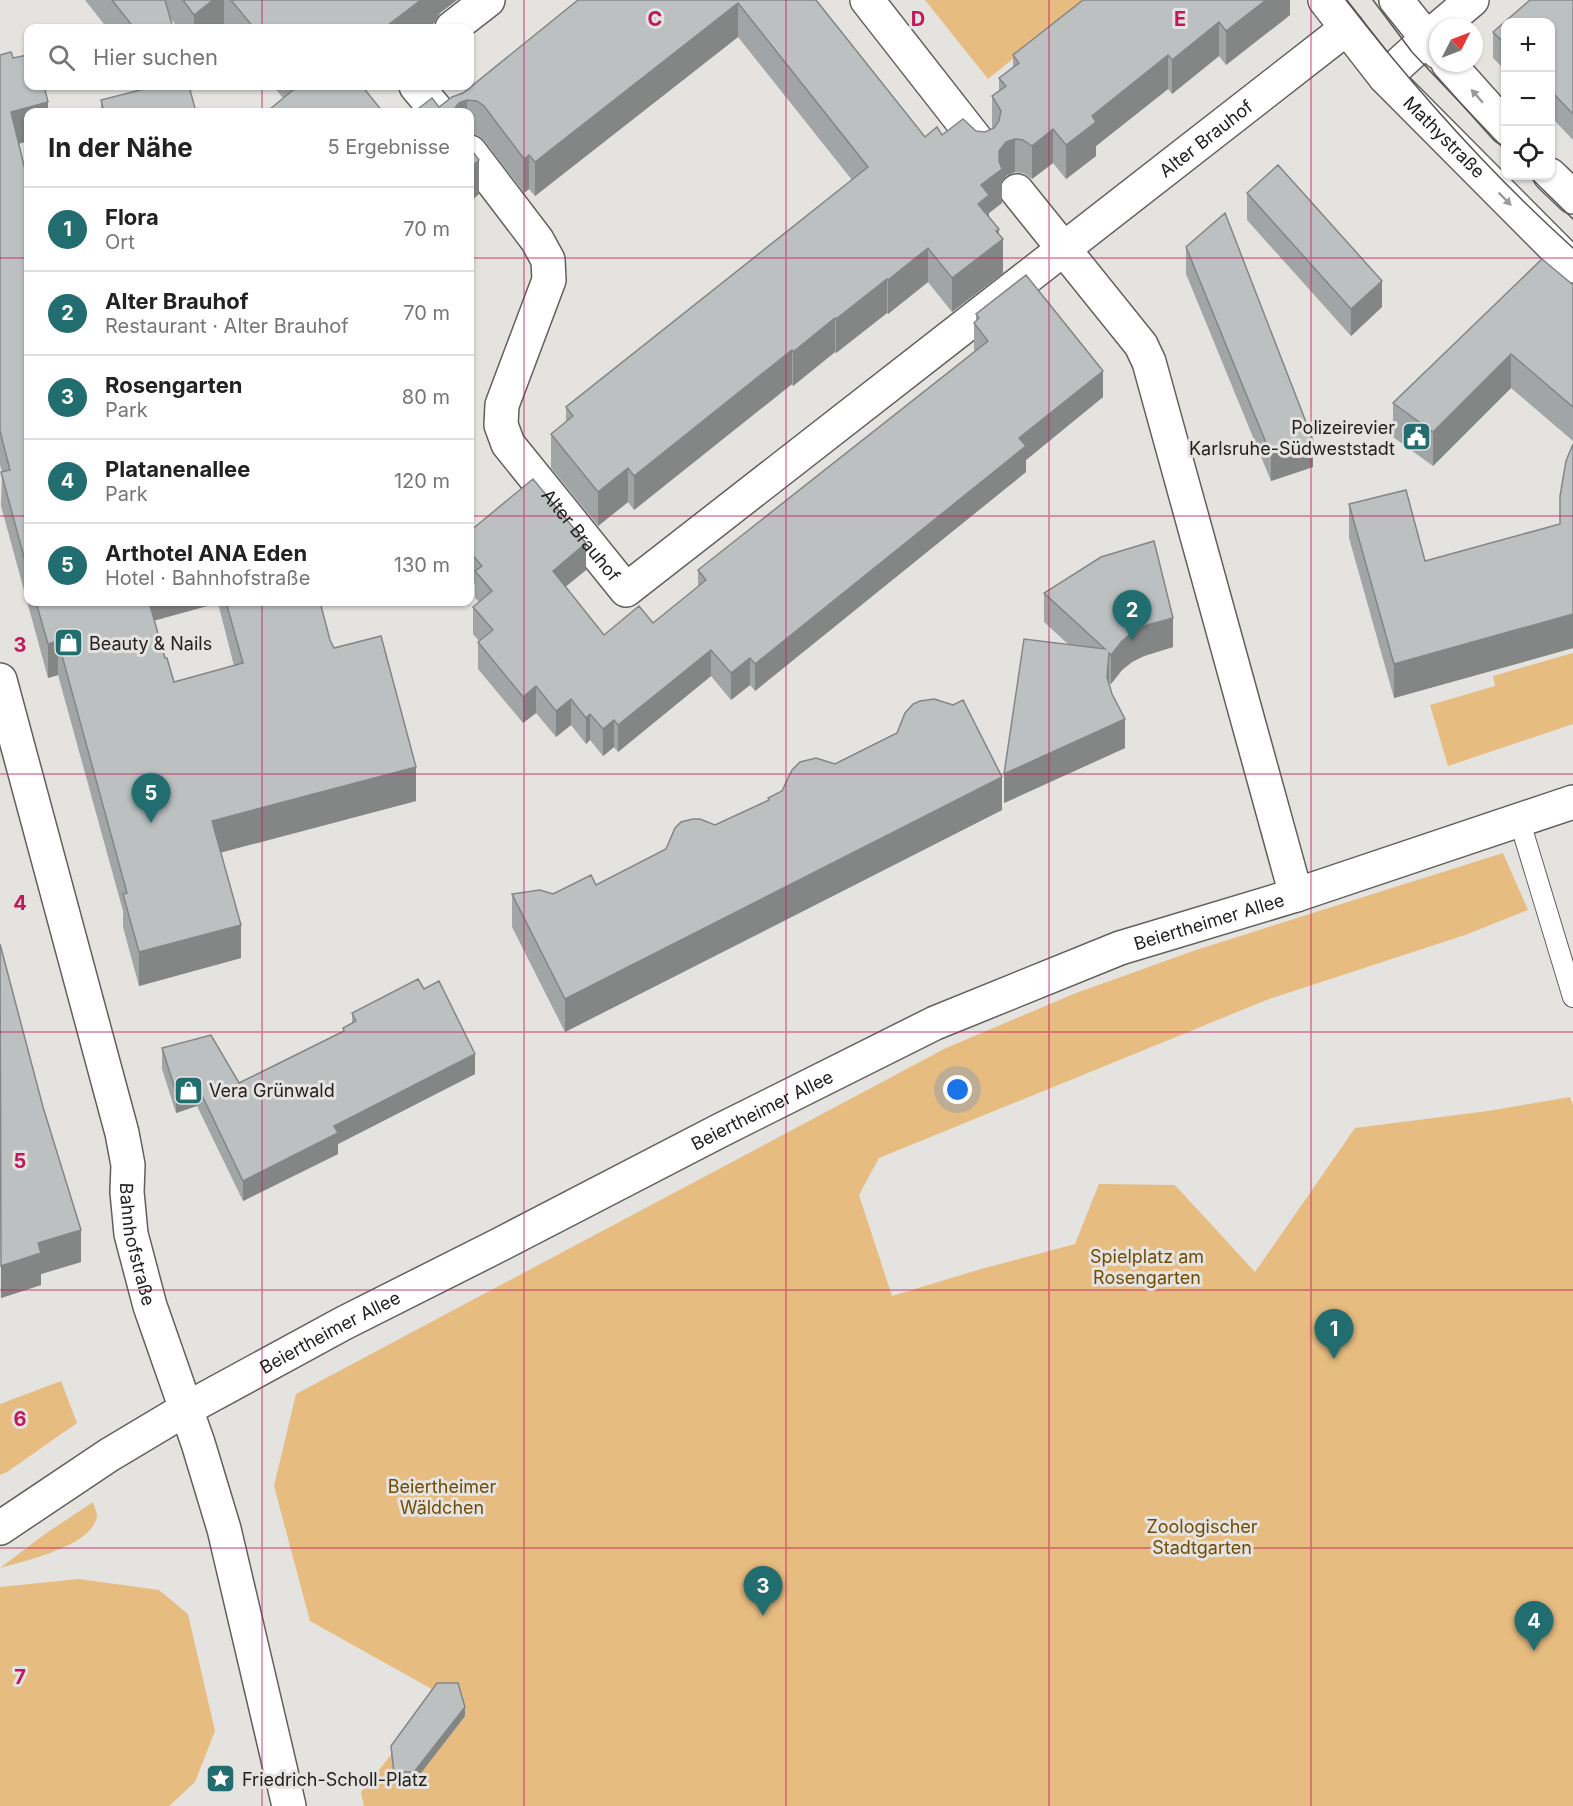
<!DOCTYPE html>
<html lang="de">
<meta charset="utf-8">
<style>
:root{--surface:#fff;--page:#f6f6f6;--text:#222;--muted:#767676;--line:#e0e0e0;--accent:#226d6f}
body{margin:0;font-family:Inter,sans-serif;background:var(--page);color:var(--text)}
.controls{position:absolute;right:18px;top:18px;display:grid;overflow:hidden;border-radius:12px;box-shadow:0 2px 4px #0004}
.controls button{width:54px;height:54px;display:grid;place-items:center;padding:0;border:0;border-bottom:2px solid var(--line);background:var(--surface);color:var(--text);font:30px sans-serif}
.compass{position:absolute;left:1429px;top:18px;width:54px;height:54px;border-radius:50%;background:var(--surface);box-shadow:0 2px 4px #0004;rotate:48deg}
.you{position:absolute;left:958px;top:1090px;width:21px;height:21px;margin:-15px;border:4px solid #fff;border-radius:50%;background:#1a73e8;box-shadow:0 0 0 9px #1a73e833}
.badge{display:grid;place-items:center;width:39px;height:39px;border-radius:50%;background:var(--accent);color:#fff;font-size:20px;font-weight:700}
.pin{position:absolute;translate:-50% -50px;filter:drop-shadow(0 2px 3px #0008)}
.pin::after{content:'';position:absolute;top:32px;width:21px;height:18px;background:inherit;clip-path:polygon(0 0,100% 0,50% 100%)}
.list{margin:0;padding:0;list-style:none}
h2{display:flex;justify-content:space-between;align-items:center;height:78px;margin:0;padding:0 24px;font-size:26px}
h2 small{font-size:20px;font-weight:400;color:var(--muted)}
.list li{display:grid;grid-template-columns:39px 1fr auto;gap:18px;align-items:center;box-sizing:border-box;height:84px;padding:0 24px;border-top:2px solid var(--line)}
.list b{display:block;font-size:22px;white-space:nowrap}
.list p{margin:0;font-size:20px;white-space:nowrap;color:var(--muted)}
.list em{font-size:20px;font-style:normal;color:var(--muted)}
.icon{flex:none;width:33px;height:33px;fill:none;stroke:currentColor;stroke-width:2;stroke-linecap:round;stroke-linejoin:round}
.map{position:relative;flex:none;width:1573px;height:1806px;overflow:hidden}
.search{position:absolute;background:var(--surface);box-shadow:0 2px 4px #0004;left:24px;top:24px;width:450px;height:66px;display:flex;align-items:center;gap:15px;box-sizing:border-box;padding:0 21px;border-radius:12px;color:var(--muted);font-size:22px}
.panel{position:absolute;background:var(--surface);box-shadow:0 2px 4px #0004;left:24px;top:108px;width:450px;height:498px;border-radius:12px}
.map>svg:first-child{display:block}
</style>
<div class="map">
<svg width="1573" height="1806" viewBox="0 0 1573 1806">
<rect width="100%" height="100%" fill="#e5e3e0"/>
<path fill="#e7bc80" d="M 925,0 L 1086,0 L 988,79 Z
M 1573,653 L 1573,724 L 1448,766 L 1430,705 L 1495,686 L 1493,676 Z
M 1503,853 L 1528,910 L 1465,935 L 1269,999 L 879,1158 L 859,1195 L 892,1296 L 981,1269 L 1075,1244 L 1099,1184 L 1175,1185 L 1255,1272 L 1355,1128 L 1488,1111 L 1570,1097 L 1573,1105 L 1573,1806 L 364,1806 L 361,1792 L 391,1755 L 394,1781 L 437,1692 L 310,1621 L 274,1486 L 296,1394 L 946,1048 L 1076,993 L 1196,950 Z
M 61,1381 L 77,1423 L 7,1472 L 0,1475 L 0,1404 Z
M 93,1502 C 94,1506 97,1512 97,1516 C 93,1546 24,1561 0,1568 L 45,1534 Z
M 79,1579 L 159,1590 L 188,1614 L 215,1731 L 195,1782 L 169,1806 L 0,1806 L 0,1587 Z"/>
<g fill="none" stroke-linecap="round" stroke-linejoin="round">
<defs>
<path id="lane" d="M 1519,819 L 1573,997"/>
<g id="street">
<path d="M 867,0 L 982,147"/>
<path id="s1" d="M 1325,0 L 1385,77 L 1573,266"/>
<path d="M 1396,0 L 1438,52"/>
<path d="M 1440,27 L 1472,0"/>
<path d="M 452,28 L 488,0"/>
<path d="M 1448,63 L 1506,128"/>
<path d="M 1385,77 L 1438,29"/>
<path d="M 416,86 L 438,112"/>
<path id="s2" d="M 470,152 L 537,240 L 548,260 L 549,280 L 502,405 L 501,425 L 508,444 L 626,590 L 1347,28"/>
<path d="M 1550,175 L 1573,197"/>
<path d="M 1017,191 L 1141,345 L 1149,362 L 1296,895"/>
<path d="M 186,1409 L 198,1443 L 224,1529 L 289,1806"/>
</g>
<g id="secondary">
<path id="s3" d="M 0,680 L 122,1133 L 128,1165 L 127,1192 L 131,1234 L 150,1306 L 186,1409"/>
<path id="s4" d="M 0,1528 L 109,1455 L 186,1409 L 344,1323 L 501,1244 L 719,1131 L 935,1023 L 1120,948 L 1296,895 L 1573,802"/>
</g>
</defs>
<use href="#lane" stroke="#61605d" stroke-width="22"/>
<use href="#street" stroke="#61605d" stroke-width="36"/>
<use href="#secondary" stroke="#61605d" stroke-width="36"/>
<use href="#lane" stroke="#fff" stroke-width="20"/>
<use href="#street" stroke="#fff" stroke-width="33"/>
<use href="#secondary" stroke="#fff" stroke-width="33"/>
<path stroke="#585655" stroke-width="1.5" d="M 1346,0 C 1415,89 1490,173 1573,248
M 1373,0 L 1412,52 L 1506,151
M 1529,176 L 1573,219"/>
</g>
<path fill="#a2a5a5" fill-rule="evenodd" d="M 85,0 L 457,0 L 440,13 L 434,23 L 427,28 L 227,28 L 224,25 L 220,28 L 178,28 L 171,19 L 173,28 L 107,28 Z
M 578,0 L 816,0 L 925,137 L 976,131 L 985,132 L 992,128 L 992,96 L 999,91 L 999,78 L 1013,67 L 1013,55 L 1290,0 L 1290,15 L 1226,65 L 1219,56 L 1172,94 L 1168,89 L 1096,146 L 1096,156 L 1066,179 L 1053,163 L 1032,179 L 1023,173 L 1015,172 L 1006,176 L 1002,181 L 1002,203 L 989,213 L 989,217 L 999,234 L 1003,273 L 952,312 L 928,282 L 888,314 L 887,313 L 836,353 L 835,352 L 793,386 L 792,384 L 634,510 L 628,502 L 598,526 L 551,468 L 551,434 L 566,422 L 566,407 L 852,180 L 738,37 L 535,196 L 529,189 L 524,193 L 484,140 L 477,135 L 470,134 L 470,112 L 414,112 L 439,107 L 463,93 Z
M 1530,0 L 1573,0 L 1573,140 L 1551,117 L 1551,22 L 1506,22 L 1506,71 L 1493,58 L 1493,32 Z
M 0,55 L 13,58 L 48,112 L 28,112 L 28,141 L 19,144 L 28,182 L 28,602 L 320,602 L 330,640 L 334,648 L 416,801 L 221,852 L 241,958 L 139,986 L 123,927 L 123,911 L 58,675 L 48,678 L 1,506 L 2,472 L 0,465 ZM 218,603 L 234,666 L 174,682 L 165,658 L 154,620 Z
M 153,86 L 189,86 L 196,112 L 101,112 L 101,100 Z
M 273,86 L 364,86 L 362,87 L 383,112 L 270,112 L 270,109 L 283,98 Z
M 1247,193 L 1382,307 L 1351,336 L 1247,220 Z
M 1186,247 L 1313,467 L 1271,481 L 1186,274 Z
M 1573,285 L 1573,441 L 1511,388 L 1433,466 L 1393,437 L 1393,403 Z
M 976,314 L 1103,397 L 1026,460 L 1026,472 L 755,691 L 750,685 L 731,700 L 711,676 L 618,752 L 614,747 L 603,756 L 590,740 L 586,744 L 571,725 L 556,737 L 536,713 L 523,723 L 478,669 L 478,642 L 479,641 L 473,634 L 473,607 L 479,602 L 475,598 L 475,585 L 470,579 L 470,531 L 586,570 L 565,587 L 604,635 L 653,623 L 698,587 L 698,570 L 975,351 L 974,350 L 974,323 L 976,321 Z
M 1573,444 L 1573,648 L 1394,698 L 1349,538 L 1349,504 L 1425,561 L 1560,524 Z
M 1044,593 L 1173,647 L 1144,656 L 1132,662 L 1122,670 L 1111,684 L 1109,683 L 1125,748 L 1004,803 L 1069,645 L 1044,622 Z
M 835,764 L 1002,810 L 565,1032 L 512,927 L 512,894 L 553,894 L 596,885 L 715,825 L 768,801 L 768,798 Z
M 0,944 L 81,1262 L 41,1274 L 41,1285 L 1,1298 Z
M 424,989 L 475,1074 L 338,1144 L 338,1154 L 243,1201 L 197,1106 L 176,1113 L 162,1069 L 162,1048 L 239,1083 L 343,1032 L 343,1028 L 352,1024 L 352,1013 Z
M 465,1716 L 414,1782 L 394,1782 L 391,1755 L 391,1746 Z"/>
<path fill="#848686" d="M 213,0 L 224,0 L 224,25 L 220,28 L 194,28 L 194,15 Z
M 421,0 L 457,0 L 440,13 L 434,23 L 427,28 L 384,28 Z
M 1266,0 L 1290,0 L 1290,15 L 1226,65 L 1226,31 Z
M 738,3 L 738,37 L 535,196 L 535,162 Z
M 1219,22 L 1219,56 L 1172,94 L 1172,60 Z
M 1168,55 L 1168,89 L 1096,146 L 1096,156 L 1066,179 L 1066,145 L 1092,116 Z
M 467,100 L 467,112 L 452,112 L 459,103 Z
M 48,102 L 48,112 L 28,112 L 28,141 L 11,146 L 11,112 Z
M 1053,129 L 1053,163 L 1032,179 L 1032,146 Z
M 1015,139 L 1015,172 L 1006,176 L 1002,181 L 1002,203 L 989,213 L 989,229 L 978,204 L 981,185 L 999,151 L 1006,142 Z
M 529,155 L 529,189 L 524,193 L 524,159 Z
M 479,160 L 479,194 L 470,202 L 470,168 Z
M 999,229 L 999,242 L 1003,239 L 1003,273 L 952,312 L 952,278 Z
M 928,248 L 928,282 L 888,314 L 888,280 Z
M 887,279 L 887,313 L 836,353 L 836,319 Z
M 1382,281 L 1382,307 L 1351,336 L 1351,309 Z
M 835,318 L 835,352 L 793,386 L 793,352 Z
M 792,350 L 792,384 L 634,510 L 634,476 Z
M 1511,354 L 1511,388 L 1433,466 L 1433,432 Z
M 1103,371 L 1103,397 L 1026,460 L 1026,472 L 755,691 L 755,664 L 1019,438 Z
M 1313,440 L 1313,467 L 1271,481 L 1271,455 Z
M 628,468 L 628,502 L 598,526 L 598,492 Z
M 586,543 L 586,570 L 553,597 L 553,571 Z
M 146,602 L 218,602 L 218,603 L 146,623 Z
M 1573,614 L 1573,648 L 1394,698 L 1394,664 Z
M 1173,618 L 1173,647 L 1144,656 L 1132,662 L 1122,670 L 1111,684 L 1111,655 L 1122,641 L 1132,633 L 1144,626 Z
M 58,641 L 58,675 L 48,678 L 48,644 Z
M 711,650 L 711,676 L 618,752 L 618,725 Z
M 1109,653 L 1109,683 L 1107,677 Z
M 750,658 L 750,685 L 731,700 L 731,673 Z
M 536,686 L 536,713 L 523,723 L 523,697 Z
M 571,699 L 571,725 L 556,737 L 556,711 Z
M 590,714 L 590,740 L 586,744 L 586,718 Z
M 1125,719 L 1125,748 L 1004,803 L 1004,774 Z
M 614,720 L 614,747 L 603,756 L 603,729 Z
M 416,767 L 416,801 L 212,855 L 212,821 Z
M 1002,777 L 1002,810 L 565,1032 L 565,999 Z
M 241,925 L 241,958 L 139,986 L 139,952 Z
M 475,1054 L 475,1074 L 338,1144 L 338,1154 L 243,1201 L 243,1181 L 334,1126 Z
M 197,1085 L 197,1106 L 176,1113 L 176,1092 Z
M 81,1230 L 81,1262 L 41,1274 L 41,1285 L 1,1298 L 1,1266 L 38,1243 Z
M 465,1707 L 465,1716 L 414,1782 L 414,1772 Z"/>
<path fill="#bcc0c0" stroke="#848686" stroke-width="1.5" d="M 112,0 L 165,0 L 173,28 L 134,28 Z
M 183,0 L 213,0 L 194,15 Z
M 231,0 L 421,0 L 384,28 L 254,28 Z
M 578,0 L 816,0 L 925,137 L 937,127 L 942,135 L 963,119 L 976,131 L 985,132 L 994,128 L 999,121 L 1001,111 L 992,96 L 1006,86 L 999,78 L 1019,63 L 1013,55 L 1083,0 L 1266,0 L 1226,31 L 1219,22 L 1172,60 L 1168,55 L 1092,116 L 1096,122 L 1066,145 L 1053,129 L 1032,146 L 1023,140 L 1015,139 L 1006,142 L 999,151 L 999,161 L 1002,169 L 981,185 L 989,195 L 978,204 L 999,229 L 996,231 L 1003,239 L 952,278 L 928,248 L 888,280 L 887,279 L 836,319 L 835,318 L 793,352 L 792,350 L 634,476 L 628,468 L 598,492 L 551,434 L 573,416 L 566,407 L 868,167 L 738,3 L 535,162 L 529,155 L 524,159 L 484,106 L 477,101 L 467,100 L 459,103 L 452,112 L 414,112 L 432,98 L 439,107 L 452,97 L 463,93 Z
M 1530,0 L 1573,0 L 1573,114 L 1551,91 L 1551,22 L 1506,22 L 1506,45 L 1493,32 Z
M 11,52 L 13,58 L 28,55 L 28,86 L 44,86 L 48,102 L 11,112 L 28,182 L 28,572 L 1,472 L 10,470 L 0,431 L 0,55 Z
M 156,86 L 189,86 L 196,112 L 104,112 L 101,100 Z
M 298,86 L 362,86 L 383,112 L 273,112 L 270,109 Z
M 470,148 L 479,160 L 470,168 Z
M 1278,165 L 1382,281 L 1351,309 L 1247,193 Z
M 1225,213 L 1313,440 L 1271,455 L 1186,247 Z
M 1542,259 L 1573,285 L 1573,407 L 1511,354 L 1433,432 L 1393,403 Z
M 1026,275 L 1103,371 L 1019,438 L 1026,446 L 755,664 L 750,658 L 731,673 L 711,650 L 618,725 L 614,720 L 603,729 L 590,714 L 586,718 L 571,699 L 556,711 L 536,686 L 523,697 L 478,642 L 493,630 L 473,607 L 492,591 L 475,571 L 482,566 L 470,552 L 470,531 L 533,479 L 586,543 L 553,571 L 604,635 L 639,606 L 653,623 L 706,580 L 698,570 L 988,341 L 974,323 L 979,318 L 976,314 Z
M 1573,444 L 1573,614 L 1394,664 L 1349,504 L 1406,490 L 1425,561 L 1560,524 L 1560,496 L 1566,461 Z
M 1154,541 L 1173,618 L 1144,626 L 1132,633 L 1122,641 L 1111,655 L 1109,653 L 1107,677 L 1112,694 L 1125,719 L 1004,774 L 1024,639 L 1105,649 L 1044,593 L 1101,557 Z
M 36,602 L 149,602 L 165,658 L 167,658 L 174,682 L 243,663 L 226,602 L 320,602 L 330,640 L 334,648 L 381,636 L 416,767 L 212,821 L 241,925 L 139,952 L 123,894 L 127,893 L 58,641 L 48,644 Z
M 934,699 L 953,705 L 963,700 L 1002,777 L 565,999 L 512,894 L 540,890 L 553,894 L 591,875 L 596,885 L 666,849 L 675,828 L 681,822 L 693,819 L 700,819 L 715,825 L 769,800 L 768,798 L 782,791 L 792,770 L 800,762 L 816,758 L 835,764 L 897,733 L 905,713 L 913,704 L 920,701 Z
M 0,944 L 43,1107 L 81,1230 L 38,1243 L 41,1253 L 1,1266 Z
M 418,979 L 424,989 L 439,981 L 475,1054 L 334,1126 L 338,1133 L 243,1181 L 197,1085 L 176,1092 L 162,1048 L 211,1035 L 239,1083 L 344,1031 L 343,1028 L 356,1021 L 352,1013 Z
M 437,1683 L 458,1683 L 465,1707 L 414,1772 L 394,1772 L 391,1746 Z"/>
<defs><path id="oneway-solid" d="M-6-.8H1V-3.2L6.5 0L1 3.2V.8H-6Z" transform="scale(1.5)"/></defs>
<g fill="#9c9b9b">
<use href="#oneway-solid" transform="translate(1477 96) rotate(-131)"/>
<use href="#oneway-solid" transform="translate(1505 199) rotate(45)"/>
</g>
<path fill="none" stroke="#c2185b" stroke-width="1.5" stroke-opacity="0.55" d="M 262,0 L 262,28M 524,0 L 524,1806M 786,0 L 786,1806M 1049,0 L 1049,1806M 1311,0 L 1311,1806M 262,86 L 262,112M 0,258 L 28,258M 470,258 L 1573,258M 0,516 L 28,516M 470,516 L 1573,516M 262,602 L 262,1806M 0,774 L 1573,774M 0,1032 L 1573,1032M 0,1290 L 1573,1290M 0,1548 L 1573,1548"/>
<defs>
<symbol id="civic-square" viewBox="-11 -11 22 22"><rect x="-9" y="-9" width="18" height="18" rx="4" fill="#226d6f" stroke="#e5e3e0"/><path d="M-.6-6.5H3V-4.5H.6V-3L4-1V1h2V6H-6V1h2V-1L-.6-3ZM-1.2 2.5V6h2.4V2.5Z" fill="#fff"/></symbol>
<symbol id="shop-square" viewBox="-11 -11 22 22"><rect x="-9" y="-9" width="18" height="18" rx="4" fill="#226d6f" stroke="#e5e3e0"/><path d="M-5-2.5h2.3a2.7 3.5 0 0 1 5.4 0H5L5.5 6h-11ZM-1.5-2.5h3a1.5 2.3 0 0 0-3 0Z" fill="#fff"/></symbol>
<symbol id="sight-square" viewBox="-11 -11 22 22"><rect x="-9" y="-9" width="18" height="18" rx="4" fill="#226d6f" stroke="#e5e3e0"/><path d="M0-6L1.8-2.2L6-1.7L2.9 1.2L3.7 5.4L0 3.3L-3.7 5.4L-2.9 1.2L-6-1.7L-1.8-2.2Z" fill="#fff"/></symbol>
</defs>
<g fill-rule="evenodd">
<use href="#civic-square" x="1400" y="420" width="33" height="33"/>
<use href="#shop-square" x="52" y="626" width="33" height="33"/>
<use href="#shop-square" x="172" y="1074" width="33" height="33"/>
<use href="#sight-square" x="204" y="1762" width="33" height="33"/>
</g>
<g text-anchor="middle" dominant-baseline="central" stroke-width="6" stroke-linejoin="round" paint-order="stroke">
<g font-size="18" fill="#222120" stroke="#e5e3e0">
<text stroke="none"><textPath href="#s1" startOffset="182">Mathystraße</textPath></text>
<text stroke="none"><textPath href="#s2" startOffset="1250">Alter Brauhof</textPath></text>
<text stroke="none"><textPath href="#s2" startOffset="444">Alter Brauhof</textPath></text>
<text stroke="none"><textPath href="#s4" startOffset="1356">Beiertheimer Allee</textPath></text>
<text stroke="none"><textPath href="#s4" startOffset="870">Beiertheimer Allee</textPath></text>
<text stroke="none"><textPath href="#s3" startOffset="582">Bahnhofstraße</textPath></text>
<text stroke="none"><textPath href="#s4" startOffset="384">Beiertheimer Allee</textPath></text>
</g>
<g font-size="18" fill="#222120" stroke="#e5e3e0" text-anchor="start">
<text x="1395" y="427" text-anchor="end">Polizeirevier<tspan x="1395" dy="21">Karlsruhe-Südweststadt</tspan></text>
<text x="89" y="643">Beauty &amp; Nails</text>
<text x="209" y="1090">Vera Grünwald</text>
<text x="242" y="1779">Friedrich-Scholl-Platz</text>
</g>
<g font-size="18" fill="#714b04" stroke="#e5e3e0">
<text x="1147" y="1256">Spielplatz am<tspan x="1147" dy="21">Rosengarten</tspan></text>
<text x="442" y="1486">Beiertheimer<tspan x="442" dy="21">Wäldchen</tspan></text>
<text x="1202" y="1526">Zoologischer<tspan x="1202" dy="21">Stadtgarten</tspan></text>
</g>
</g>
<g font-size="20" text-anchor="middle" font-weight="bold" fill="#c2185b" stroke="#e5e3e0" stroke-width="6" stroke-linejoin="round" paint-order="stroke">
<text x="655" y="26">C</text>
<text x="918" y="26">D</text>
<text x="1180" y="26">E</text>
<text x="20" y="652">3</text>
<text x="20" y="910">4</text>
<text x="20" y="1168">5</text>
<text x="20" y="1426">6</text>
<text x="20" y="1684">7</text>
</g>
</svg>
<div class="controls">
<button>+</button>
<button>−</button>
<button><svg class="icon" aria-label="locate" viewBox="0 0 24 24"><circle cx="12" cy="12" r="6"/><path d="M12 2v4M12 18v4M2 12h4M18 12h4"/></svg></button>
</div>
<svg class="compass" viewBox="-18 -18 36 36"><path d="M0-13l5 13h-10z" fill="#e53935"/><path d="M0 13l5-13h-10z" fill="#767676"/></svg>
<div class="you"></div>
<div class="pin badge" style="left:1334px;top:1359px">1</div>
<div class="pin badge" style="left:1132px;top:640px">2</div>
<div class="pin badge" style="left:763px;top:1616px">3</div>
<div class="pin badge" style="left:1534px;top:1651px">4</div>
<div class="pin badge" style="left:151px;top:823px">5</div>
<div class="search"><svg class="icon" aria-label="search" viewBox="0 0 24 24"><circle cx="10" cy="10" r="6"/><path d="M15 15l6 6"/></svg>Hier suchen</div>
<section class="panel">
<h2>In der Nähe<small>5 Ergebnisse</small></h2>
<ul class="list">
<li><span class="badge">1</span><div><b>Flora</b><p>Ort</p></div><em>70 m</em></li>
<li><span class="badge">2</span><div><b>Alter Brauhof</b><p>Restaurant · Alter Brauhof</p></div><em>70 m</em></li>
<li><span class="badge">3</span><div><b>Rosengarten</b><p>Park</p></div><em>80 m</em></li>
<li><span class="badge">4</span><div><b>Platanenallee</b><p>Park</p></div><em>120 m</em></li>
<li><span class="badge">5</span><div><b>Arthotel ANA Eden</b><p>Hotel · Bahnhofstraße</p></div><em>130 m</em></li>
</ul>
</section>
</div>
